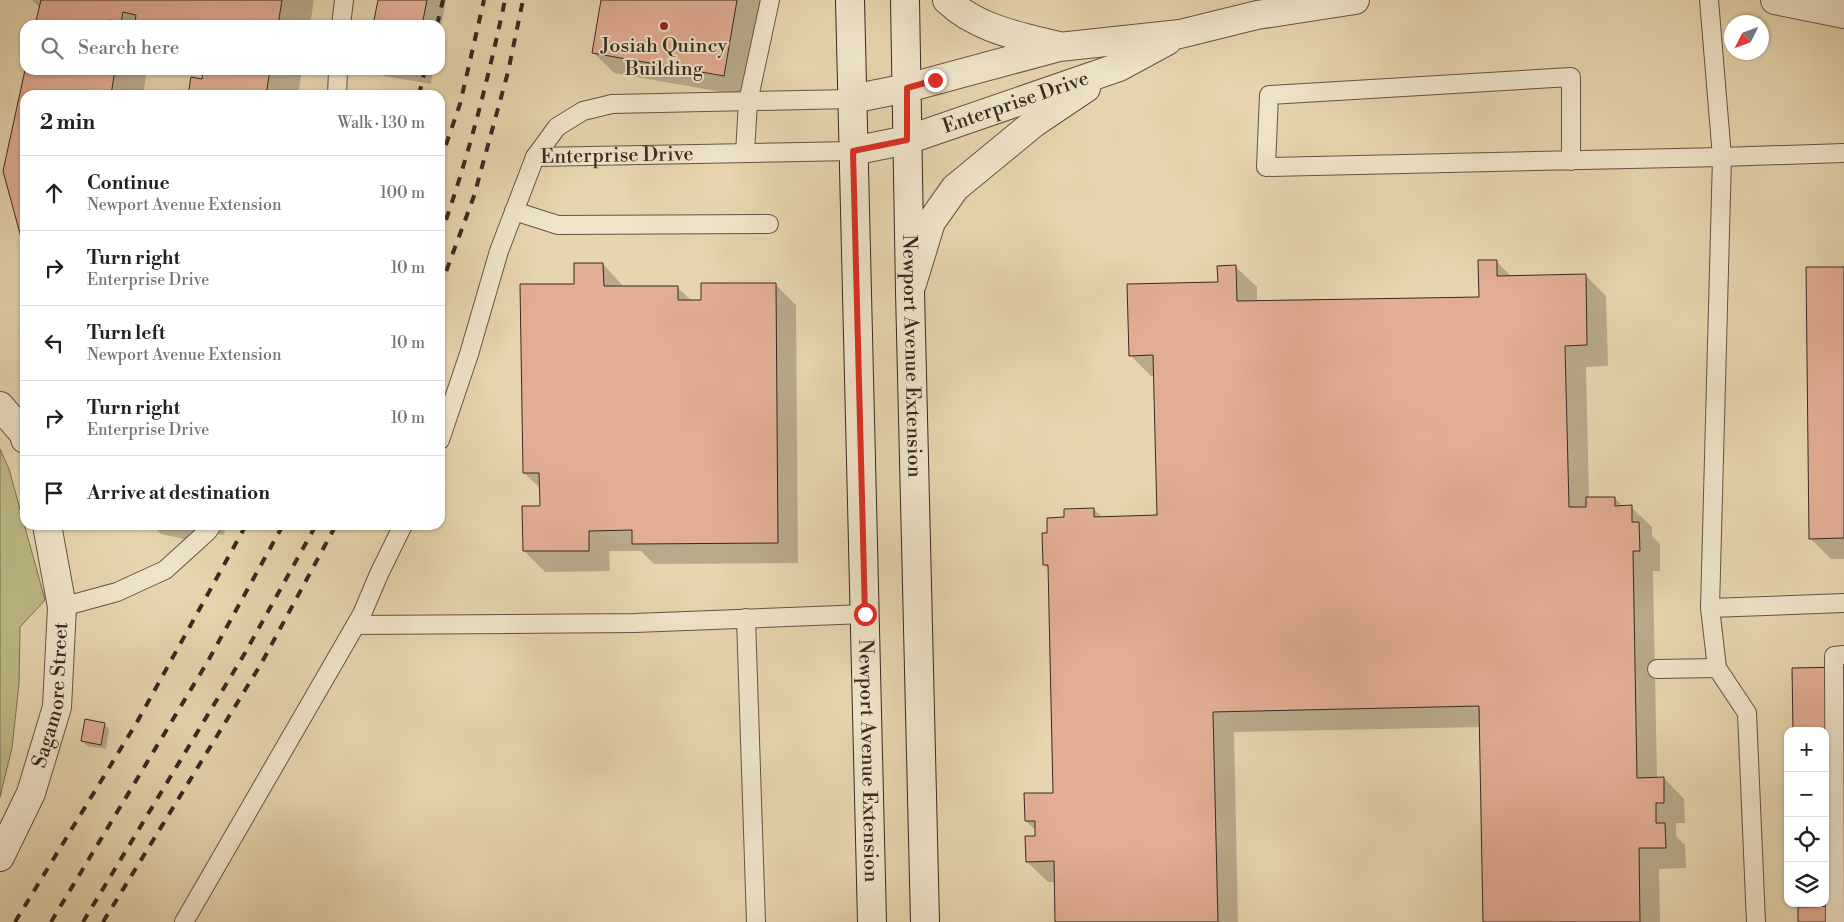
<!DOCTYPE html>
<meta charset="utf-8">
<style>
:root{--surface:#fff;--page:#f6f6f6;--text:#202124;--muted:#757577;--line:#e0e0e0}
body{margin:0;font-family:"Libre Bodoni",serif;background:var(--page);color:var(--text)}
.controls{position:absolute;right:15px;bottom:15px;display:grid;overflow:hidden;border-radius:10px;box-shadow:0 1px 4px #0004}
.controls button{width:45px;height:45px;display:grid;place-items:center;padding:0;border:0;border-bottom:1px solid var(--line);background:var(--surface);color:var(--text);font:25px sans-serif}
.compass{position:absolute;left:1724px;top:15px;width:45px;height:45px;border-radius:50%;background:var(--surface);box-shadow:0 1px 4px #0004;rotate:228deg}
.stop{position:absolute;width:15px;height:15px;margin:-11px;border:4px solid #d93025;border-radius:50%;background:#fff}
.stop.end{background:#d93025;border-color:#fff;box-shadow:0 1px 5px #0008}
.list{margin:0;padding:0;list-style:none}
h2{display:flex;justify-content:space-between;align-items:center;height:65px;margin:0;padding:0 20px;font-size:21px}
h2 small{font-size:16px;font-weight:400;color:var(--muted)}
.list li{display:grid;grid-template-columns:32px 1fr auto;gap:15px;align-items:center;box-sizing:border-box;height:75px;padding:0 20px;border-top:1px solid var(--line)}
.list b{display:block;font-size:19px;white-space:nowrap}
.list p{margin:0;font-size:16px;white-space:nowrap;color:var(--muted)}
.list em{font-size:16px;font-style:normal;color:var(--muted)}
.icon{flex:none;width:28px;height:28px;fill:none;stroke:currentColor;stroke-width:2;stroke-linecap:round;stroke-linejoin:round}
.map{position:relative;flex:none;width:1844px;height:922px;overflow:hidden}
.search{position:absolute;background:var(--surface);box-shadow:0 1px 4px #0004;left:20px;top:20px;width:425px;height:55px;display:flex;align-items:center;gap:12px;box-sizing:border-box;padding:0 18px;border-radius:15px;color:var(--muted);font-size:19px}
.panel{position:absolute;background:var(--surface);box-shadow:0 1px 4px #0004;left:20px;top:90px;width:425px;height:440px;border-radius:15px}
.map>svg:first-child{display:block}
</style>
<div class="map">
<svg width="1844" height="922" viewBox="0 0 1844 922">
<rect width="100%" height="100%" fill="#e6d5ae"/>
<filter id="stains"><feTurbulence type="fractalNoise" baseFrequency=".004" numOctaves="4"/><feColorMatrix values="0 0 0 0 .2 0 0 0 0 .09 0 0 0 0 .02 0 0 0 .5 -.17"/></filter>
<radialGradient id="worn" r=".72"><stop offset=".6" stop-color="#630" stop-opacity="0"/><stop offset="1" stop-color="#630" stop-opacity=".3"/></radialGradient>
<path fill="#bdbb85" stroke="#7a7254" d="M 0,449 L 9,469 L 45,600 L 20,627 L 19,684 L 12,748 L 0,797 Z"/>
<path fill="#0003" d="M 32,0 L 314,0 L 310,25 L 37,25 L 40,8 Z
M 379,0 L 446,0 L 440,32 L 440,25 L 374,25 Z
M 603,0 L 761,0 L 744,96 L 614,73 L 593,52 Z
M 27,70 L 147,70 L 143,95 L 25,95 L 25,248 L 4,171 Z
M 205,70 L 302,70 L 298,95 L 189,95 L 203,81 Z
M 379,70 L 433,70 L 431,84 L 384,76 Z
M 1496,261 L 1512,277 L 1585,275 L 1606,296 L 1608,366 L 1586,367 L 1589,499 L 1615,498 L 1623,507 L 1631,507 L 1652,527 L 1652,536 L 1660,544 L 1660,571 L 1653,571 L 1657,778 L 1664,778 L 1684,799 L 1685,823 L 1676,823 L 1676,836 L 1685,845 L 1686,868 L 1659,869 L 1660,922 L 1484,922 L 1481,727 L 1234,732 L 1238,922 L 1056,922 L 1055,882 L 1048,882 L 1027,862 L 1036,837 L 1036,831 L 1026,821 L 1054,794 L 1049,569 L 1044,564 L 1048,535 L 1066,519 L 1094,509 L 1103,518 L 1158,517 L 1155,376 L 1151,376 L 1130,355 L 1219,283 L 1236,267 L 1257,287 L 1257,302 L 1480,298 Z
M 603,264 L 624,287 L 677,287 L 692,301 L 702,301 L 775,284 L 796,305 L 798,563 L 654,564 L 641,551 L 609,551 L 610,571 L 545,572 L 524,551 L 541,507 L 541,489 L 524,473 L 576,285 Z
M 1844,268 L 1844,559 L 1831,559 L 1810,538 Z
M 152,525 L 226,525 L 224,535 L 205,533 L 203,543 L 161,534 Z
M 104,724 L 109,729 L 106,749 L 87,746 L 82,740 Z"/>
<path fill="#e2ad94" stroke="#362a22" d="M 41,0 L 282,0 L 278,25 L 149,25 L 135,22 L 136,15 L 123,12 L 121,22 L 109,20 L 108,25 L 35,25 Z
M 378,0 L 427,0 L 422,25 L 373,25 Z
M 601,0 L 737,0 L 724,76 L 592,53 Z
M 25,70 L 115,70 L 111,95 L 25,95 L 25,252 L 3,171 Z
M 203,70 L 270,70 L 266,95 L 188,95 L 191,77 L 202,79 Z
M 1478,260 L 1497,260 L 1497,276 L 1586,274 L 1587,345 L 1565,346 L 1569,507 L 1586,507 L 1586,497 L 1615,497 L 1615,506 L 1632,505 L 1632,522 L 1639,522 L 1640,551 L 1633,551 L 1637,778 L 1664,777 L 1664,803 L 1656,803 L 1656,823 L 1665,823 L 1666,848 L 1639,848 L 1640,922 L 1483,922 L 1479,706 L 1213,712 L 1218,922 L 1055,922 L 1054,861 L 1026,862 L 1025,836 L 1035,836 L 1035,821 L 1025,821 L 1024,793 L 1053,793 L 1048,565 L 1043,565 L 1042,533 L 1047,533 L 1047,518 L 1064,517 L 1064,509 L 1094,508 L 1094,517 L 1157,515 L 1153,355 L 1129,356 L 1127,284 L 1218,282 L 1217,266 L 1236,265 L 1237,301 L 1479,297 Z
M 574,263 L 603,263 L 604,286 L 678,286 L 678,300 L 701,300 L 701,283 L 776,283 L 778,543 L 632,544 L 632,530 L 589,531 L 589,551 L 523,551 L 522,506 L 540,506 L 539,473 L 523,473 L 520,284 L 574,284 Z
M 1806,267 L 1844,267 L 1844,538 L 1809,539 Z
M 1844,667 L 1844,893 L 1825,894 L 1825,731 L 1793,731 L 1792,668 Z
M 85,719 L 105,723 L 101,745 L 81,741 Z
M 1844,906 L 1844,922 L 1798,922 L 1798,907 Z"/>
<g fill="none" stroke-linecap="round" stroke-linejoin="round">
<defs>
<g id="service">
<path d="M 341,25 L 344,0"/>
<path d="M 337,95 L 338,70"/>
<path d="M 745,153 L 748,102 L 770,0"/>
<path id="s1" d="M 535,157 L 853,151"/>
<path d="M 1571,161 L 1571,77 L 1269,95 L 1266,167 L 1722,157 L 1709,0"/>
<path d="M 514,211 L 558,225 L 769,224"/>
<path d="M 440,440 L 469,354 L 499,251 L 535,157 L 557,127 L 583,111 L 612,104 L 852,99"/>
<path d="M 62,607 L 117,592 L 165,570 L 208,531 L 212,525"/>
<path d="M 1710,608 L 1844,603"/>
<path d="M 746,618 L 756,922"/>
<path d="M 356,625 L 635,623 L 865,614"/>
<path d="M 1657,669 L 1717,668"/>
<path d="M 184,922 L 362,614 L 379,574 L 403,525"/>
<path d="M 1756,922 L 1747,713 L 1717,668 L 1710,608 L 1722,157 L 1844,153"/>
<path d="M 1835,922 L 1834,656 L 1844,655"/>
</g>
<g id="minor">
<path d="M 947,0 C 977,29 1019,36 1058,46"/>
<path d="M 1775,0 L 1844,14"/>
<path d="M 852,99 L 907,88 L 1059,47 L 1180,34 L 1257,15 L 1355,0"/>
<path id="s2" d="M 853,151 L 907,140 L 1119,67 L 1167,41"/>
<path d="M 912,284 L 931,222 L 955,188 L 1034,123 L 1086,88"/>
</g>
<g id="tertiary">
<path d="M 0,406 L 24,434 L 25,439"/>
<path id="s3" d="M 0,857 L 31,793 L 57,707 L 62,607 L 47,525"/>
</g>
<g id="secondary">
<path id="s4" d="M 850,0 L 872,922"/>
<path id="s5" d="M 905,0 L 910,291 L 925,922"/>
</g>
</defs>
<use href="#service" stroke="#625545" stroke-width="20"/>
<use href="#minor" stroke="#625545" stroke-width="30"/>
<use href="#tertiary" stroke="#625545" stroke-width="30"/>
<use href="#secondary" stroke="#362a22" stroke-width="30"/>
<use href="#service" stroke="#efe4ca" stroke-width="18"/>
<use href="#minor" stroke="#efe4ca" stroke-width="28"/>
<use href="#tertiary" stroke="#efe4ca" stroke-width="28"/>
<use href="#secondary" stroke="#efe4ca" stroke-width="28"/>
<path stroke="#362a22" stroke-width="4" stroke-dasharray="9 9" stroke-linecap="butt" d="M 437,25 L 443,0
M 419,95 L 425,70
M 440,162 L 460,104 L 484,0
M 440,237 C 468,159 488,80 505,0
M 440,288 L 474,196 L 508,72 L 523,0
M 15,922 L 137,722 L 246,525
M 51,922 L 208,661 L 283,525
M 83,922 L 245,653 L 316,525
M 103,922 L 261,664 L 336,525"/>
</g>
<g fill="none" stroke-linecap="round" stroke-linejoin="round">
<path stroke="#d93025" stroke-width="6" d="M 865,614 L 853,151 L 907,140 L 907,88 L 935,80"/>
</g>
<circle fill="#8f2418" stroke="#efe4ca" stroke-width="2" cx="664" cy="26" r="5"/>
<g text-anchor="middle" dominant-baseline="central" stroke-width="4" stroke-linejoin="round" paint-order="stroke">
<g font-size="20" fill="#362a22" stroke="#efe4ca">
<text x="664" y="46">Josiah Quincy<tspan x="664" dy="23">Building</tspan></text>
</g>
<g font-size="20" fill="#362a22" stroke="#efe4ca">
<text stroke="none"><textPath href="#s2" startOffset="170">Enterprise Drive</textPath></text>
<text stroke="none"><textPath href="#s1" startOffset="82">Enterprise Drive</textPath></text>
<text stroke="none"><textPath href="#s5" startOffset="356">Newport Avenue Extension</textPath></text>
<text stroke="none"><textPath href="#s3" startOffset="172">Sagamore Street</textPath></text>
<text stroke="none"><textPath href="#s4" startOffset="761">Newport Avenue Extension</textPath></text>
</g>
</g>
<rect width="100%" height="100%" filter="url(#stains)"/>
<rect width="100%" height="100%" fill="url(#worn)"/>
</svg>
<div class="controls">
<button>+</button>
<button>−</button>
<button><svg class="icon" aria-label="locate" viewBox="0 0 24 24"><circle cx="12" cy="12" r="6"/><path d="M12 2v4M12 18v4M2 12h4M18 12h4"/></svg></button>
<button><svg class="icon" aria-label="layers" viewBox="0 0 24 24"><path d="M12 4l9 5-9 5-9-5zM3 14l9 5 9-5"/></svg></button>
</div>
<svg class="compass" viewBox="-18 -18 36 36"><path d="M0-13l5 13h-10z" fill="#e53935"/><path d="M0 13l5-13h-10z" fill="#757577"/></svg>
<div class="stop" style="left:865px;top:614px"></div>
<div class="stop end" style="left:935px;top:80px"></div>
<div class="search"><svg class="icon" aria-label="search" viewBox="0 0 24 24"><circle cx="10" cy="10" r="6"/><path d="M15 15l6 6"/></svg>Search here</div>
<section class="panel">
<h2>2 min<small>Walk · 130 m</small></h2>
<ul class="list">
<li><svg class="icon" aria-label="ahead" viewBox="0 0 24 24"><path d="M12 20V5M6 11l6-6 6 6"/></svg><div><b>Continue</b><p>Newport Avenue Extension</p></div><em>100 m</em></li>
<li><svg class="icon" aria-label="right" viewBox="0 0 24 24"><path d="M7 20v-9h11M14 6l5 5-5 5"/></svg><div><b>Turn right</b><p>Enterprise Drive</p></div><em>10 m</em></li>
<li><svg class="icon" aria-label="left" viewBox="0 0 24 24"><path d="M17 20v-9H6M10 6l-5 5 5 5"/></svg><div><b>Turn left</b><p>Newport Avenue Extension</p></div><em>10 m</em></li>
<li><svg class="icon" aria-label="right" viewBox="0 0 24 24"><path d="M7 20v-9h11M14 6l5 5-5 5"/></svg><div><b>Turn right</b><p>Enterprise Drive</p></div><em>10 m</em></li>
<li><svg class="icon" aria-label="arrive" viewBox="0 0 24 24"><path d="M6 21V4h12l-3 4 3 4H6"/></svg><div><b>Arrive at destination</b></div></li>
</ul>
</section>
</div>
